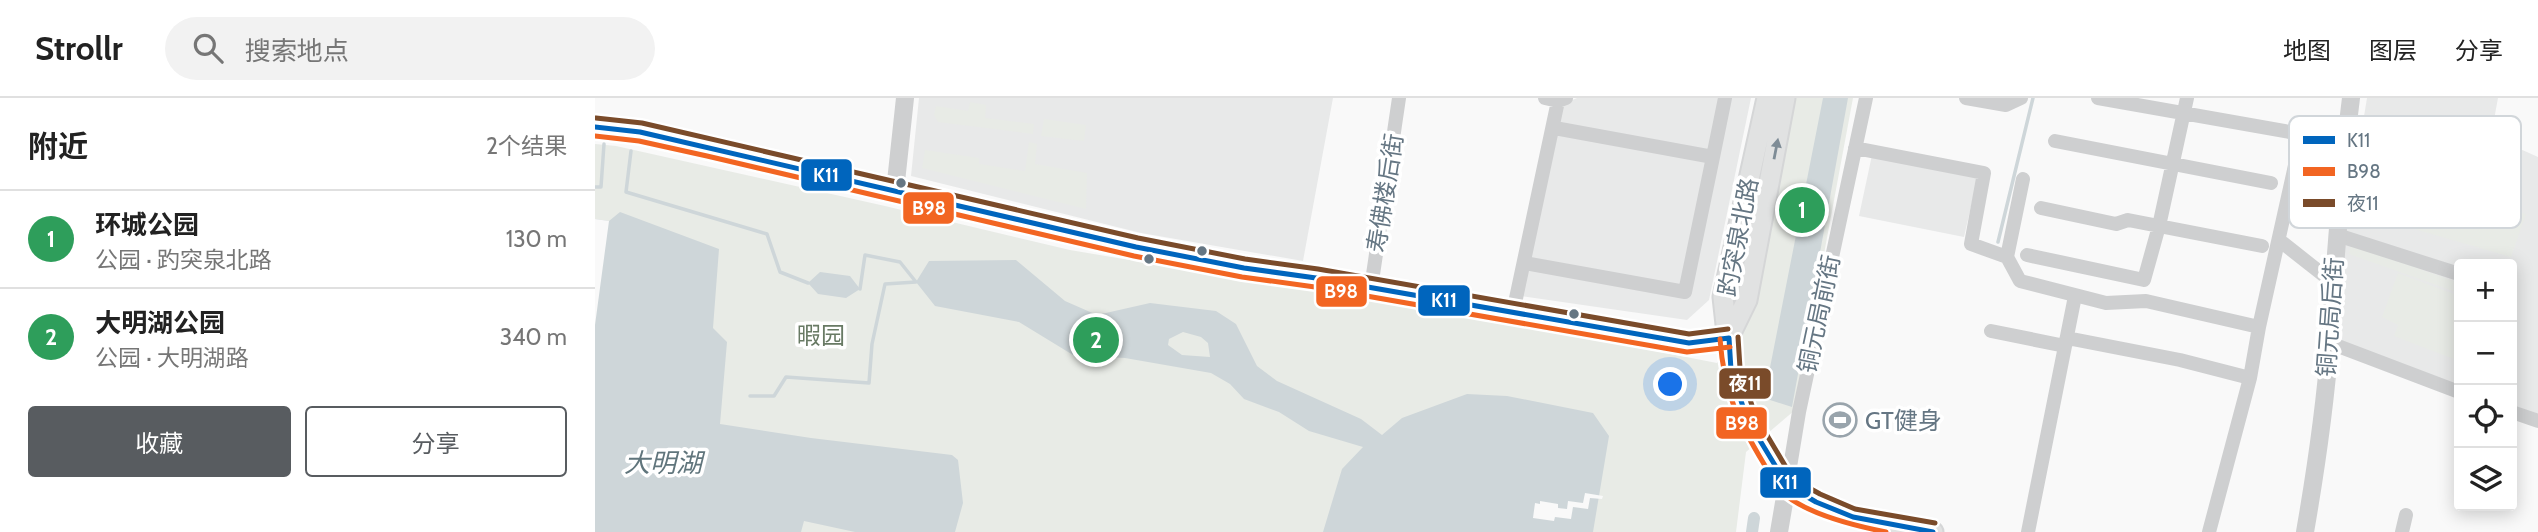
<!DOCTYPE html>
<html lang="zh">
<meta charset="utf-8">
<style>
:root{--surface:#fff;--page:#f2f2f2;--text:#222;--muted:#767676;--line:#e0e0e0;--accent:#585c60}
body{margin:0;font-family:Cabin,"Noto Sans SC",sans-serif;background:var(--page);color:var(--text)}
.controls{position:absolute;right:21px;bottom:21px;display:grid;overflow:hidden;border-radius:7px;box-shadow:0 4px 18px #0003}
.controls button{width:63px;height:63px;display:grid;place-items:center;padding:0;border:0;border-bottom:2px solid var(--line);background:var(--surface);color:var(--text);font:35px sans-serif}
.you{position:absolute;left:1076px;top:287px;width:24px;height:24px;margin:-18px;border:5px solid #fff;border-radius:50%;background:#1a73e8;box-shadow:0 0 0 10px #1a73e833}
.badge{display:grid;place-items:center;width:46px;height:46px;border-radius:50%;background:var(--accent);color:#fff;font-size:23px;font-weight:700}
.pin{position:absolute;translate:-50% -50%;border:4px solid #fff;box-shadow:0 2px 7px #0006}
.list{margin:0;padding:0;list-style:none}
h2{display:flex;justify-content:space-between;align-items:center;height:91px;margin:0;padding:0 28px;font-size:30px}
h2 small{font-size:23px;font-weight:400;color:var(--muted)}
.list li{display:grid;grid-template-columns:46px 1fr auto;gap:21px;align-items:center;box-sizing:border-box;height:98px;padding:0 28px;border-top:2px solid var(--line)}
.list b{display:block;font-size:26px;white-space:nowrap}
.list p{margin:0;font-size:23px;white-space:nowrap;color:var(--muted)}
.list em{font-size:23px;font-style:normal;color:var(--muted)}
.actions{display:flex;gap:14px;padding:21px 28px}
.actions a{flex:1;padding:16px 0;border:2px solid var(--accent);border-radius:7px;text-align:center;font-size:24px;color:var(--accent)}
.actions .main{background:var(--accent);color:#fff}
.icon{flex:none;width:38px;height:38px;fill:none;stroke:currentColor;stroke-width:2;stroke-linecap:round;stroke-linejoin:round}
.map{position:relative;flex:none;width:1943px;height:434px;overflow:hidden}
header{display:flex;align-items:center;gap:42px;box-sizing:border-box;height:98px;padding:0 35px;background:var(--surface);border-bottom:2px solid var(--line)}
header strong{font-size:33px}
nav{display:flex;gap:38px;margin-inline-start:auto;font-size:24px}
.search{width:490px;height:63px;background:var(--page);display:flex;align-items:center;gap:18px;box-sizing:border-box;padding:0 24px;border-radius:38px;color:var(--muted);font-size:26px}
main{display:flex}
aside{flex:1;background:var(--surface)}
.map>svg:first-child{display:block}
</style>
<header>
<strong>Strollr</strong>
<div class="search"><svg class="icon" aria-label="search" viewBox="0 0 24 24"><circle cx="10" cy="10" r="6"/><path d="M15 15l6 6"/></svg>搜索地点</div>
<nav><a>地图</a><a>图层</a><a>分享</a></nav>
</header>
<main>
<aside>
<h2>附近<small>2个结果</small></h2>
<ul class="list">
<li><span class="badge" style="background:#2e9e5b">1</span><div><b>环城公园</b><p>公园 · 趵突泉北路</p></div><em>130 m</em></li>
<li><span class="badge" style="background:#2e9e5b">2</span><div><b>大明湖公园</b><p>公园 · 大明湖路</p></div><em>340 m</em></li>
</ul>
<div class="actions"><a class="main">收藏</a><a>分享</a></div>
</aside>
<div class="map">
<svg width="1943" height="434" viewBox="0 0 1943 434">
<rect width="100%" height="100%" fill="#f9f9f9"/>
<path fill="#e8e9e9" d="M 324,0 L 738,0 L 708,163 L 546,135 L 316,78 Z
M 982,0 L 1156,0 L 1114,202 L 1092,222 L 926,198 L 966,7 Z
M 1772,0 L 1903,0 L 1898,27 L 1905,42 L 1943,59 L 1943,323 L 1917,314 L 1917,166 L 1864,166 L 1864,294 L 1741,241 L 1745,165 Z
M 1277,57 L 1383,78 L 1369,139 L 1264,118 Z"/>
<path fill="#e8ebe6" d="M 1201,0 L 1258,0 L 1200,312 L 1151,354 L 1141,434 L 0,434 L 0,46 L 21,48 L 290,108 L 475,152 L 967,235 L 1122,265 L 1153,223 Z
M 375,4 L 391,7 L 390,20 L 439,26 L 438,36 L 343,24 L 339,17 L 341,8 L 373,13 Z
M 449,21 L 491,27 L 489,43 L 446,38 Z
M 434,44 L 442,46 L 440,66 L 492,75 L 491,111 L 327,70 L 330,52 L 384,60 L 384,66 L 430,73 Z
M 1808,45 L 1905,72 L 1894,106 L 1931,116 L 1916,159 L 1792,123 L 1804,80 L 1800,79 Z
M 1756,147 L 1864,185 L 1864,195 L 1754,156 Z
M 1803,175 L 1864,198 L 1864,263 L 1799,238 L 1803,227 L 1787,219 Z"/>
<path fill="#ced6d9" fill-rule="evenodd" d="M 1228,0 L 1253,0 L 1197,309 L 1169,300 Z
M 25,114 L 124,151 L 118,230 L 132,244 L 125,326 L 216,340 L 357,357 L 363,362 L 368,405 L 360,434 L 260,434 L 209,423 L 206,434 L 0,434 L 0,121 L 14,123 Z
M 421,162 L 470,203 L 502,217 L 555,205 L 621,213 L 641,226 L 662,268 L 682,283 L 766,321 L 787,337 L 807,320 L 872,296 L 912,298 L 998,315 L 1014,338 L 998,434 L 728,434 L 747,371 L 768,349 L 714,333 L 684,314 L 649,301 L 635,286 L 616,275 L 530,260 L 478,257 L 424,224 L 340,208 L 321,184 L 334,163 ZM 588,234 L 606,239 L 613,245 L 615,259 L 587,257 L 573,247 L 574,241 Z
M 225,174 L 255,178 L 265,191 L 251,200 L 223,196 L 213,185 Z"/>
<path fill="#f9f9f9" d="M 0,121 L 14,123 L 0,227 Z
M 990,395 L 1008,398 L 1007,401 L 995,400 L 993,411 L 978,409 L 976,421 L 960,419 L 959,423 L 938,420 L 940,405 L 945,406 L 945,403 L 963,406 L 963,410 L 972,411 L 973,403 L 988,405 Z"/>
<g fill="none" stroke-linecap="round" stroke-linejoin="round">
<path stroke="#ced6d9" stroke-width="3.5" d="M 36,53 L 31,94 L 172,136 L 185,174 L 213,185
M 0,89 L 6,89 L 9,46
M 1403,144 L 1438,0
M 265,191 L 270,157 L 305,164 L 321,184
M 155,298 L 179,298 L 191,279 L 274,285 L 277,246 L 290,186 L 321,184"/>
<path stroke="#ced6d9" stroke-width="12" d="M 1157,434 L 1159,420"/>
<defs>
<path id="secondary" d="M 1172,0 L 1128,199 L 1136,272 L 1142,296 L 1159,336 L 1192,387 L 1221,404 L 1258,419 L 1338,434
M 0,29 L 45,34 L 114,49 L 541,149 L 649,170 L 721,180 L 1094,245 L 1134,240
M 1134,239 L 1152,202 L 1190,0"/>
</defs>
<use href="#secondary" stroke="#d5d6d7" stroke-width="23"/>
<path stroke="#cecfd0" stroke-width="14" d="M 950,0 L 963,3
M 1371,0 L 1411,7 L 1426,0
M 1503,0 L 1751,44
M 1460,43 L 1676,85
M 1260,50 L 1389,75 L 1376,146 L 1412,159 L 1425,183 L 1511,205 L 1551,203 L 1664,229 L 1655,280 L 1614,434
M 1118,59 L 1130,0
M 1446,110 L 1521,126 L 1533,122 L 1667,148
M 1742,137 L 1864,176
M 1684,142 L 1731,179 L 1737,181
M 1432,157 L 1549,182 L 1564,128 L 1592,0
M 1412,159 L 1428,81
M 929,165 L 1090,194 L 1118,59 L 965,31
M 776,190 L 804,0
M 920,205 L 963,3 L 971,0
M 1664,229 L 1707,36
M 1396,233 L 1470,248
M 1472,240 L 1585,262 L 1655,280
M 1735,245 L 1864,294
M 1917,314 L 1943,323
M 1192,387 L 1204,314 L 1271,0
M 1433,434 L 1480,198
M 1807,434 L 1811,417"/>
<path stroke="#cecfd0" stroke-width="18" d="M 300,93 L 310,0
M 1184,434 L 1192,387
M 1710,434 C 1721,371 1730,308 1735,244 C 1740,162 1746,81 1756,0"/>
<use href="#secondary" stroke="#e1e2e2" stroke-width="19"/>
<defs>
<path id="bus-1" d="M 0,29 L 45,34 L 541,149 L 649,170 L 721,180 L 1094,245 L 1134,240
M 1134,240 L 1136,272 L 1152,321 L 1192,387 L 1221,404 L 1258,419 L 1338,434"/>
<path id="bus-2" d="M 0,38 L 44,43 L 112,58 L 539,158 L 647,179 L 720,189 L 1092,254 L 1135,249
M 1125,241 C 1129,294 1142,321 1169,366 C 1174,374 1179,386 1186,393 C 1208,415 1261,428 1291,434"/>
<path id="bus-3" d="M 1,20 L 47,25 L 543,140 L 650,161 L 723,171 L 1094,236 L 1133,231
M 1143,239 L 1145,270 L 1160,317 L 1198,381 L 1225,396 L 1260,411 L 1340,425"/>
</defs>
<use href="#bus-1" stroke="#fff" stroke-width="10"/>
<use href="#bus-2" stroke="#fff" stroke-width="10"/>
<use href="#bus-3" stroke="#fff" stroke-width="10"/>
<use href="#bus-1" stroke="#0065bd" stroke-width="5"/>
<use href="#bus-2" stroke="#f26522" stroke-width="5"/>
<use href="#bus-3" stroke="#7a4b2a" stroke-width="5"/>
</g>
<defs><path id="oneway-solid" d="M-6-.8H1V-3.2L6.5 0L1 3.2V.8H-6Z" transform="scale(1.75)"/></defs>
<use fill="#7e8c96" href="#oneway-solid" transform="translate(1181 51) rotate(-79)"/>
<defs>
<symbol id="stadium-ring" viewBox="-11 -11 22 22"><circle r="9.5" fill="#fff" stroke="#99a4ac" stroke-width="1.5"/><path d="M0-5a6.5 5 0 1 0 0 10a6.5 5 0 1 0 0-10ZM-3.5-1.8h7v3.6h-7Z" fill="#99a4ac"/></symbol>
</defs>
<g fill-rule="evenodd">
<use href="#stadium-ring" x="1226" y="303" width="38" height="38"/>
</g>
<g fill="#657683" stroke="#fff" stroke-width="2.5">
<circle cx="306" cy="85" r="6"/>
<circle cx="607" cy="153" r="6"/>
<circle cx="554" cy="161" r="6"/>
<circle cx="979" cy="216" r="6"/>
</g>
<g text-anchor="middle" dominant-baseline="central" stroke-width="7" stroke-linejoin="round" paint-order="stroke">
<g font-size="24" fill="#657683" stroke="#fff">
<text transform="translate(790 95) rotate(-81)">寿佛楼后街</text>
<text transform="translate(1143 139) rotate(-79)">趵突泉北路</text>
<text transform="translate(1224 216) rotate(-78)">铜元局前街</text>
<text transform="translate(1735 219) rotate(-86)">铜元局后街</text>
</g>
<g font-size="24" fill="#687a64" stroke="#fff">
<text x="226" y="237">暇园</text>
</g>
<g font-size="24" fill="#657683" stroke="#fff" text-anchor="start">
<text x="1270" y="322">GT健身</text>
</g>
<g font-size="26" font-style="italic" fill="#60757c" stroke="#fff">
<text x="68" y="365">大明湖</text>
</g>
</g>
<rect x="1694" y="18" width="232" height="112" rx="10" fill="#fff" stroke="#d1d6da" stroke-width="2"/>
<rect x="1708" y="38" width="32" height="8" fill="#0065bd"/>
<rect x="1708" y="69" width="32" height="9" fill="#f26522"/>
<rect x="1708" y="101" width="32" height="8" fill="#7a4b2a"/>
<g font-size="19" fill="#657683">
<text x="1752" y="49">K11</text>
<text x="1752" y="80">B98</text>
<text x="1752" y="112">夜11</text>
</g>
<g stroke="#fff" stroke-width="2.5">
<rect x="205" y="60" width="53" height="34" rx="7" fill="#0065bd"/>
<rect x="307" y="93" width="53" height="34" rx="7" fill="#f26522"/>
<rect x="720" y="177" width="53" height="33" rx="7" fill="#f26522"/>
<rect x="822" y="186" width="54" height="33" rx="7" fill="#0065bd"/>
<rect x="1123" y="269" width="54" height="33" rx="7" fill="#7a4b2a"/>
<rect x="1120" y="308" width="53" height="34" rx="7" fill="#f26522"/>
<rect x="1164" y="368" width="53" height="33" rx="7" fill="#0065bd"/>
</g>
<g font-size="19" text-anchor="middle" font-weight="bold" fill="#fff">
<text x="231" y="84">K11</text>
<text x="334" y="117">B98</text>
<text x="746" y="200">B98</text>
<text x="849" y="209">K11</text>
<text x="1150" y="292">夜11</text>
<text x="1147" y="332">B98</text>
<text x="1190" y="391">K11</text>
</g>
</svg>
<div class="controls">
<button>+</button>
<button>−</button>
<button><svg class="icon" aria-label="locate" viewBox="0 0 24 24"><circle cx="12" cy="12" r="6"/><path d="M12 2v4M12 18v4M2 12h4M18 12h4"/></svg></button>
<button><svg class="icon" aria-label="layers" viewBox="0 0 24 24"><path d="M12 4l9 5-9 5-9-5zM3 14l9 5 9-5"/></svg></button>
</div>
<div class="you"></div>
<div class="pin badge" style="left:1207px;top:112px;background:#2e9e5b">1</div>
<div class="pin badge" style="left:501px;top:242px;background:#2e9e5b">2</div>
</div>
</main>
